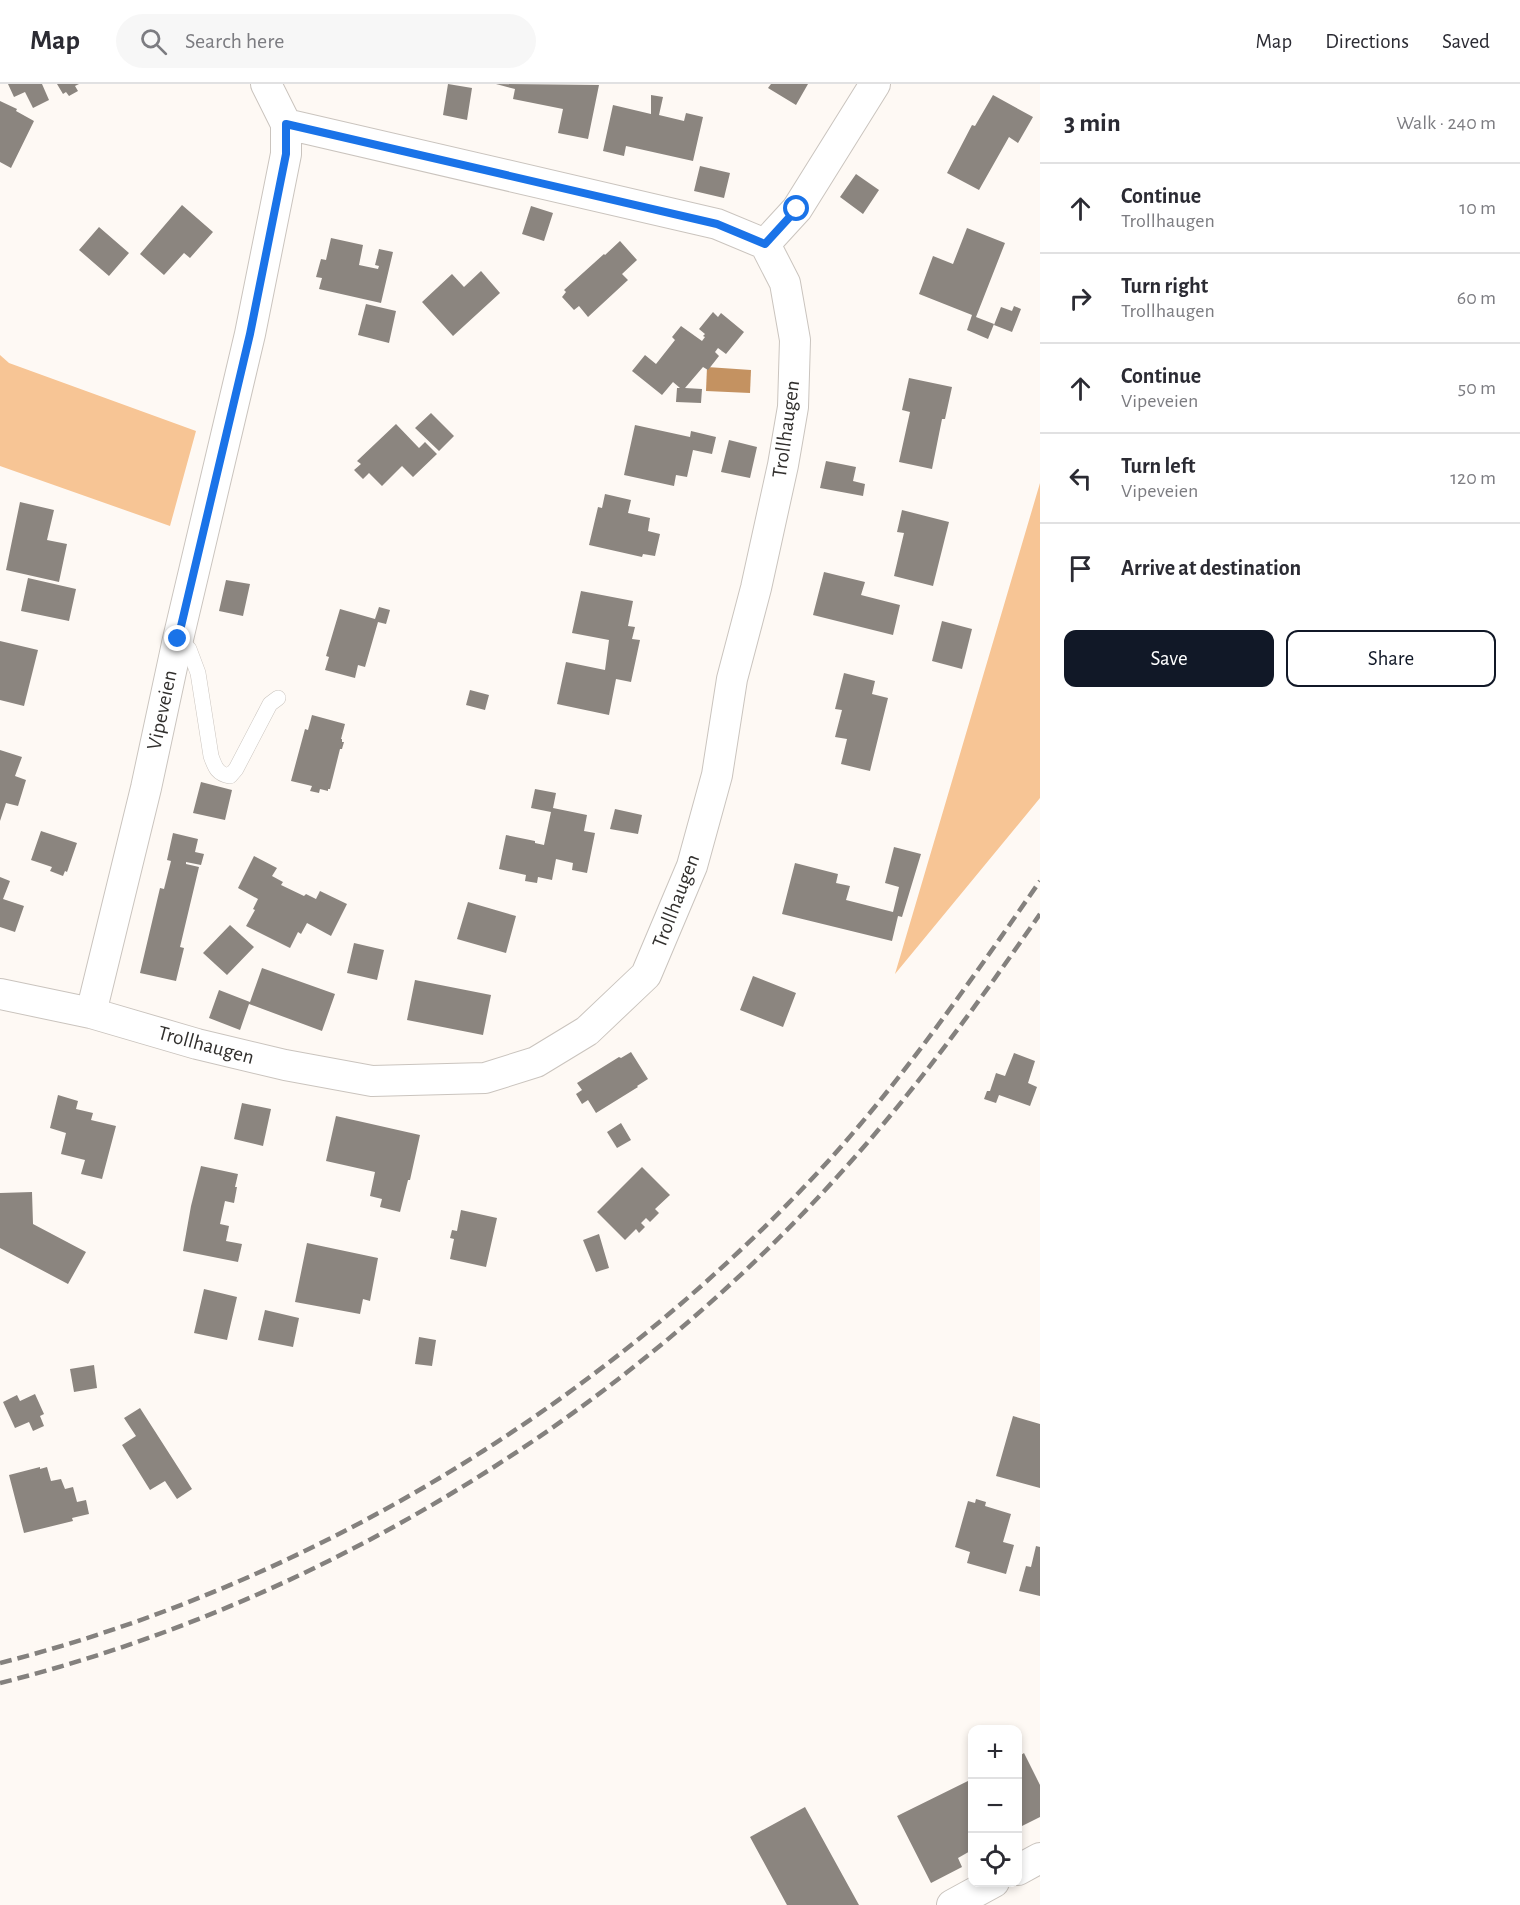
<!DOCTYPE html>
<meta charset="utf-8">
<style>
:root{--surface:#fff;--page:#f7f7f7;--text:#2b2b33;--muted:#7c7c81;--line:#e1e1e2;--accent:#111827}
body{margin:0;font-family:"Alegreya Sans",sans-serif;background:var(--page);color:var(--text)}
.controls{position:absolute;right:18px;bottom:18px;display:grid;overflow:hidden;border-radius:12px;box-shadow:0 3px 9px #0003}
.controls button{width:54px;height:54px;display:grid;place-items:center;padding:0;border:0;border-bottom:2px solid var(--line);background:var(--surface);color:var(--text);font:30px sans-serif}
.stop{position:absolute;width:18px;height:18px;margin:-14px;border:4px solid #1a73e8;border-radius:50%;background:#fff}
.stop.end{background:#1a73e8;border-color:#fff;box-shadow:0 2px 6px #0008}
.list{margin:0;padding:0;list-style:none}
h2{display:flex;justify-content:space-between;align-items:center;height:78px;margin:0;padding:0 24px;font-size:26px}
h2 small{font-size:20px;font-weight:400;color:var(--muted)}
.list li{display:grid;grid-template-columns:39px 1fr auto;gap:18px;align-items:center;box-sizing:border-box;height:90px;padding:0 24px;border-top:2px solid var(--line)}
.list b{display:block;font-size:22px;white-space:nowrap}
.list p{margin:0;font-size:20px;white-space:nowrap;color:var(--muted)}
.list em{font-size:20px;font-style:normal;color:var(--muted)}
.actions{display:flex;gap:12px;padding:18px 24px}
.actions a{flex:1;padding:14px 0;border:2px solid var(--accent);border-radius:12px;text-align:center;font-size:21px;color:var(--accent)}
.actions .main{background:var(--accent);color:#fff}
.icon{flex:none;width:33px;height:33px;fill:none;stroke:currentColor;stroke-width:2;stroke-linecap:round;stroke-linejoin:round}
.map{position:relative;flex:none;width:1040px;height:1821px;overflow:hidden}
header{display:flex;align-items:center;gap:36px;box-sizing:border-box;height:84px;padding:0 30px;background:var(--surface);border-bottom:2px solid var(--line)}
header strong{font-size:28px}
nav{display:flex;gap:33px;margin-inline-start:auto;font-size:21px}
.search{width:420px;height:54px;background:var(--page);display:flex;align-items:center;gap:15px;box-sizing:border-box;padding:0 21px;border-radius:33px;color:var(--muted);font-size:22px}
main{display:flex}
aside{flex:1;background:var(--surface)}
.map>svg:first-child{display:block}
</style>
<header>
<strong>Map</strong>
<div class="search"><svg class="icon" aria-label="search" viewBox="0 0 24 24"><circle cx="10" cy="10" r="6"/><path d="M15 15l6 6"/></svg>Search here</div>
<nav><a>Map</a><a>Directions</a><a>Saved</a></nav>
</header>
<main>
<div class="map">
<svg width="1040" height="1821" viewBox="0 0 1040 1821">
<rect width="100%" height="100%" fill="#fef9f4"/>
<path fill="#f7c595" d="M 0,271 L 9,279 L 196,347 L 170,442 L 0,382 Z
M 1040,399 L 1040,714 L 895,890 Z"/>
<path fill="#c49261" d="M 707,283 L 751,286 L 750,309 L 706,307 Z"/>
<path fill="#8b857f" d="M 8,0 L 42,0 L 49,16 L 33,24 L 25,8 L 14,13 Z
M 57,0 L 79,0 L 75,2 L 78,7 L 69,12 L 66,8 L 63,10 Z
M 448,0 L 472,4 L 467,36 L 443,31 Z
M 496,0 L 599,1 L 588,55 L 558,49 L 563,25 L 513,15 L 515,5 Z
M 771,0 L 808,0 L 796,21 L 768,4 Z
M 651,11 L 663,13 L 659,31 L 684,37 L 686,29 L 703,33 L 693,77 L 626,62 L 624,72 L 603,67 L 613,21 L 651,30 Z
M 993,11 L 1033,33 L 1018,59 L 1009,53 L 979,106 L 947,89 L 972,41 L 975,42 Z
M 0,17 L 17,25 L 16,27 L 34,37 L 11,84 L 0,78 Z
M 700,82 L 730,89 L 724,114 L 694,107 Z
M 856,90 L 879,106 L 863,130 L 840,113 Z
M 182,121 L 213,148 L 190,174 L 184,169 L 164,191 L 140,170 Z
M 531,122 L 553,129 L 544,157 L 522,150 Z
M 99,143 L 129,169 L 109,192 L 79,166 Z
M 967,144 L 1005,159 L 976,233 L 994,240 L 988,255 L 967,246 L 972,231 L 919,210 L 933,172 L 953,180 Z
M 331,154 L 363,161 L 359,181 L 378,185 L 379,182 L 375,181 L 379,165 L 393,168 L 381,219 L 319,205 L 322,194 L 316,193 L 321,175 L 326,176 Z
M 620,157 L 637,176 L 622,190 L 628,196 L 588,233 L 579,222 L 574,226 L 562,213 L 566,208 L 564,206 L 604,170 L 605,171 Z
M 481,187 L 500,209 L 453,252 L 422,218 L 452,190 L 464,203 Z
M 366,220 L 396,227 L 389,259 L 358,251 Z
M 1014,222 L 1021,225 L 1012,248 L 994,241 L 1001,223 L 1012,227 Z
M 713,228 L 718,233 L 721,229 L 744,248 L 726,270 L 718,264 L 715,268 L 719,272 L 708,286 L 703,283 L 685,304 L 702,305 L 701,319 L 676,318 L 677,304 L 680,304 L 673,298 L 662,311 L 632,287 L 645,271 L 656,280 L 675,256 L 672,253 L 681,242 L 702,257 L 705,253 L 703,252 L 705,250 L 699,245 Z
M 909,294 L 952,303 L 945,335 L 942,335 L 932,385 L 899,378 L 910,328 L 902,326 Z
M 431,329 L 454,352 L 439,367 L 415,344 Z
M 396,340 L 419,364 L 425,358 L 437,370 L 413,393 L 402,382 L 382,402 L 369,389 L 363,395 L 354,386 L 361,380 L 357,377 Z
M 635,341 L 690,353 L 691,347 L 716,353 L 712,370 L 693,366 L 687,393 L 676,391 L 674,402 L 624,391 Z
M 729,356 L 757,363 L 750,394 L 721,388 Z
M 826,377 L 856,383 L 853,397 L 865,400 L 863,412 L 820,404 Z
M 605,410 L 631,416 L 628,429 L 650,434 L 648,447 L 660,450 L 655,472 L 643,470 L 642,473 L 589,461 L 598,423 L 602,424 Z
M 20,418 L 54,426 L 47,456 L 67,460 L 59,498 L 6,486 Z
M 902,426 L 949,438 L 933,502 L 894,492 L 904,449 L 897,448 Z
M 824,488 L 865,498 L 861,511 L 900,521 L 893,551 L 813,531 Z
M 28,494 L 76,505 L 69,537 L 21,527 Z
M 226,496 L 250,500 L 243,532 L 219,527 Z
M 581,507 L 633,517 L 628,542 L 635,543 L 632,555 L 640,556 L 631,598 L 616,595 L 609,631 L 557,620 L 566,578 L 605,586 L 609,556 L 572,549 Z
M 379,523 L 390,526 L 386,540 L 378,538 L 365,583 L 358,581 L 355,594 L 325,586 L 329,573 L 326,572 L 340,525 L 375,535 Z
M 942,537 L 972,545 L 962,585 L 932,577 Z
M 0,557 L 38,566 L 24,622 L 0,616 Z
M 844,589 L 875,597 L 872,610 L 888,614 L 870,687 L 841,680 L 847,655 L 835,653 L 842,626 L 835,625 Z
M 470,606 L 489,611 L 485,626 L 466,621 Z
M 312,631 L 345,640 L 341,655 L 342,655 L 342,658 L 344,658 L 342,665 L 340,665 L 330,705 L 328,705 L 328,707 L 320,705 L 319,709 L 310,707 L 312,702 L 291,697 L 305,645 L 308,646 Z
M 0,666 L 22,673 L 15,692 L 26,696 L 18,722 L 6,719 L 0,737 Z
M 201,698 L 232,706 L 225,736 L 193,729 Z
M 535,705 L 556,709 L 553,724 L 587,731 L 584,747 L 595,749 L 587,789 L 572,786 L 573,779 L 556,775 L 552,796 L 538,793 L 537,799 L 525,797 L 526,791 L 499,785 L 506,751 L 535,757 L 535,759 L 544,761 L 551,728 L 531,724 Z
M 615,725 L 642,731 L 638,750 L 610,745 Z
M 41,747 L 77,759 L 67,788 L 65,787 L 63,792 L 50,787 L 52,783 L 31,776 Z
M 173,749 L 198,755 L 195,768 L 204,770 L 201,781 L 186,778 L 186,780 L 199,783 L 180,863 L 184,864 L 176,897 L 140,889 L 160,804 L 164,805 L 171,777 L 167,776 Z
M 894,763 L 921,770 L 902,833 L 898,832 L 892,857 L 782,830 L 795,779 L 838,790 L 836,799 L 850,802 L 846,816 L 893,828 L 899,803 L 885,799 Z
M 254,772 L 277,784 L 272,792 L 283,798 L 281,801 L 304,812 L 306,810 L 316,815 L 320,807 L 347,820 L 331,852 L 307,839 L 301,850 L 298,848 L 290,864 L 246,842 L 255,826 L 253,825 L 258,815 L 238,804 Z
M 0,793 L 10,797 L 3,815 L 24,822 L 15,848 L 0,843 Z
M 468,818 L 516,832 L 506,869 L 457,855 Z
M 230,841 L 254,863 L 227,891 L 203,869 Z
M 354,859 L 384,866 L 377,896 L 347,889 Z
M 262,884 L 335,910 L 322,947 L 249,920 L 240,946 L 209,934 L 219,906 L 250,918 Z
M 753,892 L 796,909 L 783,943 L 740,926 Z
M 415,896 L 491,911 L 483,951 L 407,936 Z
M 631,968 L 648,995 L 637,1002 L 638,1003 L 596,1029 L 588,1016 L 582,1020 L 576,1010 L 582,1006 L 577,999 L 619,973 L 621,974 Z
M 1014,969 L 1035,977 L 1028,999 L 1037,1003 L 1030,1022 L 999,1011 L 996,1019 L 984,1015 L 987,1007 L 990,1007 L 996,989 L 1005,992 Z
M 58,1011 L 78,1017 L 76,1025 L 93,1029 L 91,1036 L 116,1042 L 102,1095 L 81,1090 L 85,1076 L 61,1070 L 66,1049 L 50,1044 Z
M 242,1019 L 271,1025 L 263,1062 L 234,1055 Z
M 336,1032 L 420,1051 L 410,1096 L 408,1096 L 400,1128 L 380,1123 L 382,1115 L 370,1112 L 375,1088 L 326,1077 Z
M 621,1039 L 631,1056 L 617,1064 L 607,1048 Z
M 201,1082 L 238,1090 L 235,1103 L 237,1103 L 234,1119 L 225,1117 L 220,1140 L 229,1142 L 226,1157 L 242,1160 L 238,1178 L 183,1167 L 191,1122 Z
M 642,1083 L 670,1111 L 655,1125 L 659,1129 L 650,1138 L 646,1134 L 641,1139 L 645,1143 L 639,1149 L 636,1145 L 625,1156 L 597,1128 Z
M 32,1108 L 33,1140 L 86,1168 L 68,1200 L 0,1164 L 0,1109 Z
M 461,1126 L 497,1134 L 486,1183 L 450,1175 L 454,1155 L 450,1154 L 452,1146 L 457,1147 Z
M 599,1150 L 609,1184 L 596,1188 L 583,1156 Z
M 307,1159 L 378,1174 L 370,1217 L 363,1215 L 360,1230 L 295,1218 Z
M 204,1205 L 237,1213 L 227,1256 L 194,1249 Z
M 265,1226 L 299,1234 L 293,1263 L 258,1256 Z
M 419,1253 L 436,1256 L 432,1282 L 415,1280 Z
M 94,1281 L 97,1304 L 74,1308 L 70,1285 Z
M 35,1310 L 44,1330 L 40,1332 L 44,1342 L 33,1347 L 29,1338 L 15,1344 L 3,1318 L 17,1311 L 20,1317 Z
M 140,1324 L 192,1405 L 177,1415 L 165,1397 L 150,1406 L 122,1361 L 136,1352 L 124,1334 Z
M 1013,1332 L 1040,1340 L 1040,1404 L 996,1392 Z
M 40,1383 L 40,1385 L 47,1383 L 51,1397 L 61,1395 L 65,1405 L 73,1403 L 77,1418 L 86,1416 L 89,1430 L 72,1434 L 73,1437 L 24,1449 L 9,1391 Z
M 976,1415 L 986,1418 L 985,1422 L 1011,1430 L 1003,1458 L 1014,1461 L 1006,1490 L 967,1479 L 970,1468 L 955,1463 L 968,1417 L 975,1419 Z
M 1036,1462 L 1040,1463 L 1040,1512 L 1019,1507 L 1026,1482 L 1031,1483 Z
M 1024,1669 L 1040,1701 L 1040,1733 L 1018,1744 L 1018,1673 Z
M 972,1695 L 972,1766 L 958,1774 L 962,1783 L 931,1799 L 897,1732 Z
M 805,1723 L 859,1821 L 787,1821 L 750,1753 Z"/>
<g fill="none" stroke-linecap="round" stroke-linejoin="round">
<defs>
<path id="service" d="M 178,555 L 189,565 L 198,589 L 211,672 C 215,683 217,690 230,692 L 236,685 L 270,620 L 278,614"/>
<path id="minor" d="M 286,40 L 717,140 L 765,160
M 0,910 L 91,929 L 197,960 L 285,981 L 372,997 L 485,994 L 536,978 L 587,947 L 646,891 L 692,782 L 717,691 L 732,595 L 756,504 L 783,381 L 793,323 L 795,256 L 785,199 L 765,160 L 797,125 L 875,0
M 91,929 L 146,704 L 178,555 L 250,250 L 286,70 L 286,40 L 266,0
M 1018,1786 L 1040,1774
M 952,1821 L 994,1798"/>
</defs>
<use href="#service" stroke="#cac4be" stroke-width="16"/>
<use href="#minor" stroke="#cac4be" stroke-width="32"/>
<use href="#service" stroke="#fff" stroke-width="15"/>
<use href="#minor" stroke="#fff" stroke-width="30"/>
<path stroke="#84817e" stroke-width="4.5" stroke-dasharray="12 6" stroke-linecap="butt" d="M 0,1579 C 311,1500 603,1320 821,1085 C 903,996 971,896 1040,797
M 0,1599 C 317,1520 618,1335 837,1093 C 912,1011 977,921 1040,830"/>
</g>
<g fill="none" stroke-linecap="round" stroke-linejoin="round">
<path stroke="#1a73e8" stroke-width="8" d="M 178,555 L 250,250 L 286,70 L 286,40 L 717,140 L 765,160 L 797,125"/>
</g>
<g text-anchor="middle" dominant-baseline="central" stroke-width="4.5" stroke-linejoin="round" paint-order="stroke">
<g font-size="21" fill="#312f2d" stroke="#fff">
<text transform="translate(786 345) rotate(-82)">Trollhaugen</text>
<text transform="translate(162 626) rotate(-78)">Vipeveien</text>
<text transform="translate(676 817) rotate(-69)">Trollhaugen</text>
<text transform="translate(206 961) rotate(15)">Trollhaugen</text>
</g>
</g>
</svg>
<div class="controls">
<button>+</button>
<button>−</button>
<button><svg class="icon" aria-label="locate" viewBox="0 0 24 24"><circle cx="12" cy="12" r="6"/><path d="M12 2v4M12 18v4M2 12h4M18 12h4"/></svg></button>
</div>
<div class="stop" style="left:797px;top:125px"></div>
<div class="stop end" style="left:178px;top:555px"></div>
</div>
<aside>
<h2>3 min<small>Walk · 240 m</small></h2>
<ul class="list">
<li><svg class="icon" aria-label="ahead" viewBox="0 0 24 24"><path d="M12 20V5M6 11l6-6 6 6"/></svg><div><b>Continue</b><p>Trollhaugen</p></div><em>10 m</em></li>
<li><svg class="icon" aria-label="right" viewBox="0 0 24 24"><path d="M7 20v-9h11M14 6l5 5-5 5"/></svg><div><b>Turn right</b><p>Trollhaugen</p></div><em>60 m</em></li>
<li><svg class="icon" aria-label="ahead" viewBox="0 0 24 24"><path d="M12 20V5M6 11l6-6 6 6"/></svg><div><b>Continue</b><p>Vipeveien</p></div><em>50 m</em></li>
<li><svg class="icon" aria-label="left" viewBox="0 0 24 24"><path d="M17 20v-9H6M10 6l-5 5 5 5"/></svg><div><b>Turn left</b><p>Vipeveien</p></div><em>120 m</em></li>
<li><svg class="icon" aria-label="arrive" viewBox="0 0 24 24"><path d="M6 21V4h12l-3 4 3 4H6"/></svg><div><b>Arrive at destination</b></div></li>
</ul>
<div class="actions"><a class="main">Save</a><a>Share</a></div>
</aside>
</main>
